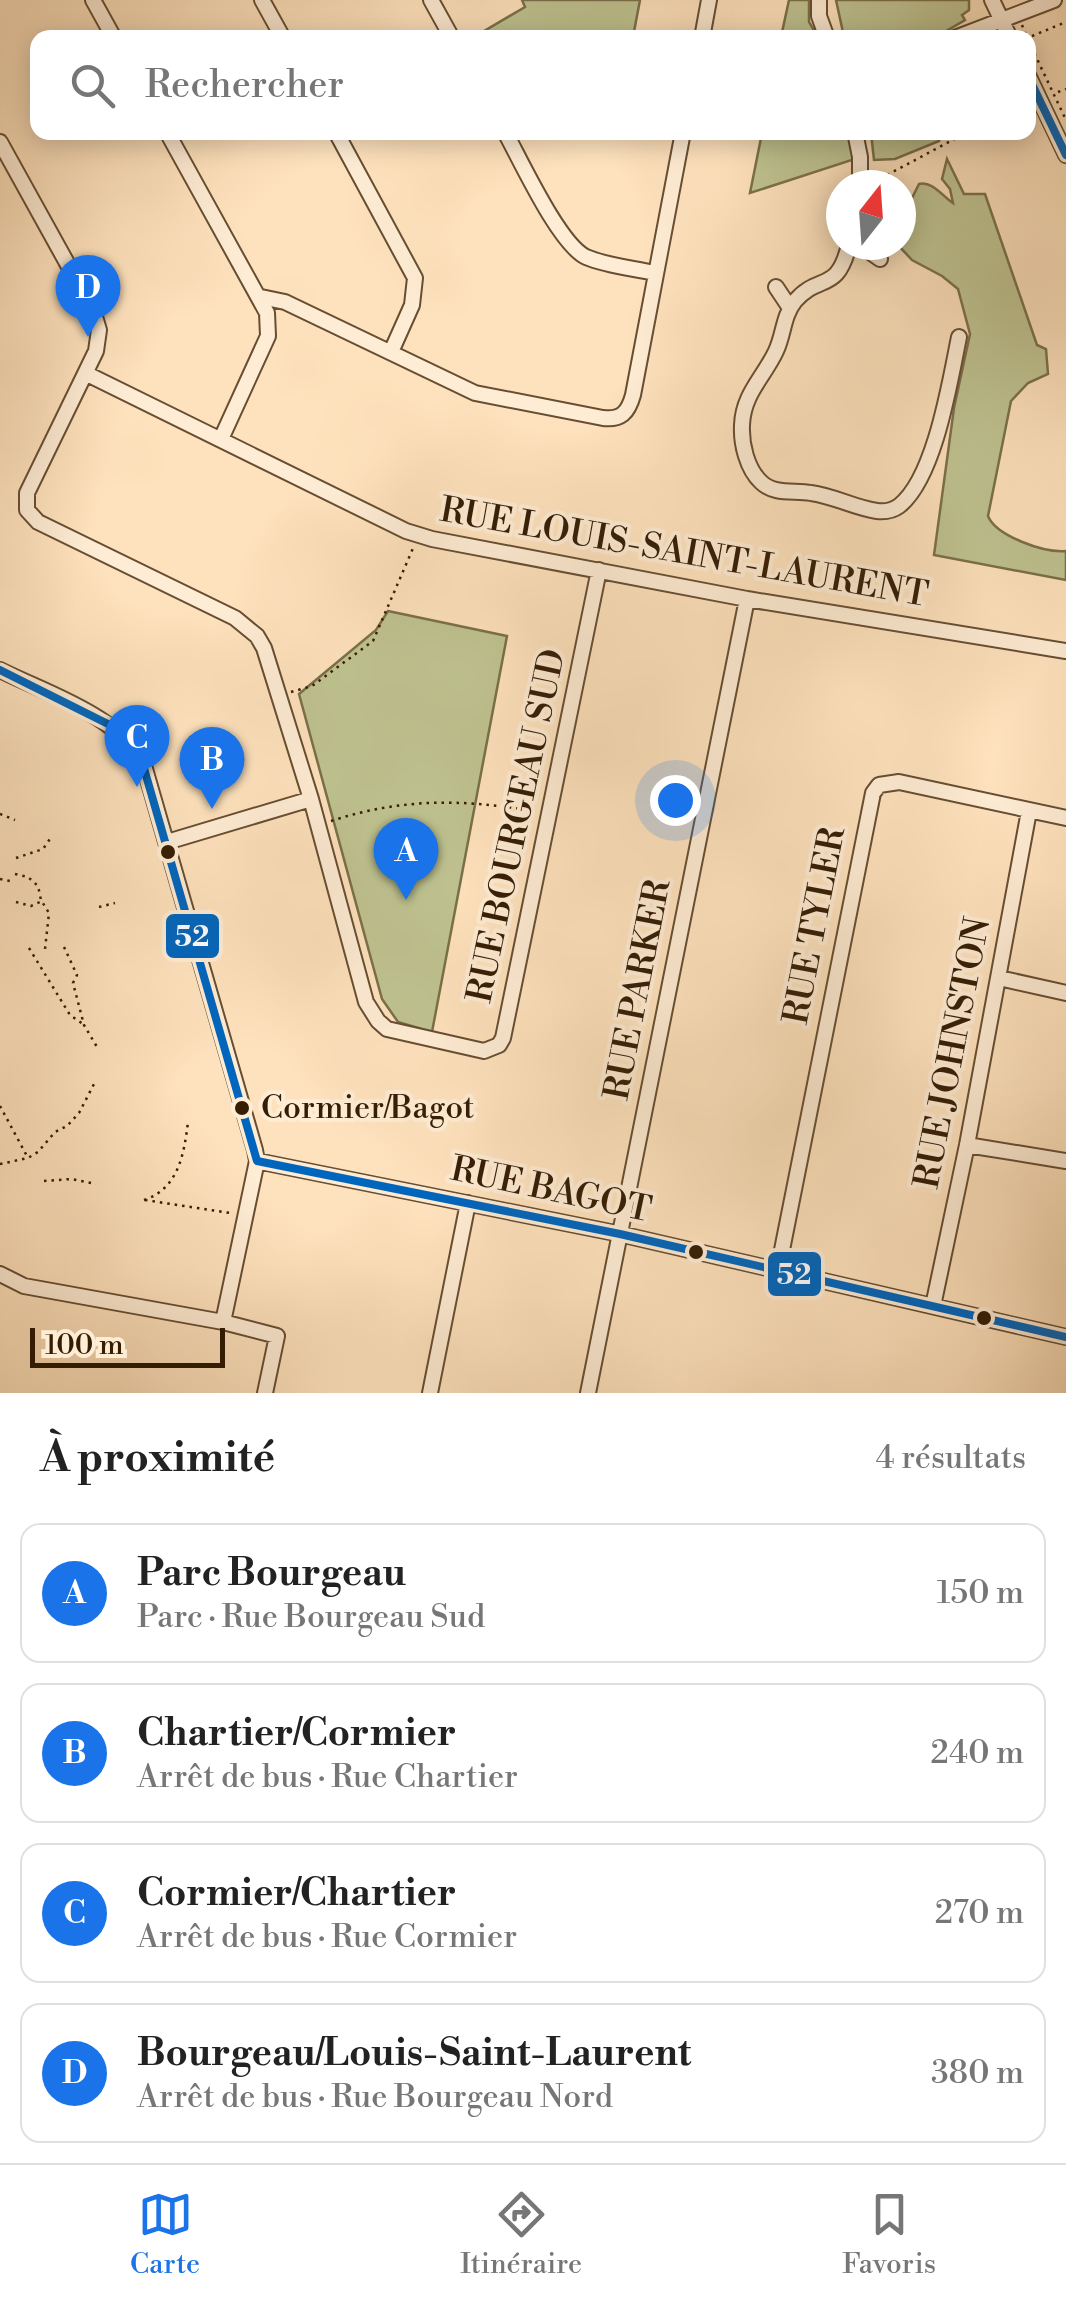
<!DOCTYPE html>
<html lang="fr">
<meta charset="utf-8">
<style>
:root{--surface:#fff;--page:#f2f2f2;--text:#222;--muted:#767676;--line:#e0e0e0;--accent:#1a73e8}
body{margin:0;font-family:"Libre Bodoni",serif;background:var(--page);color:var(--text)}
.compass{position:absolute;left:826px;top:170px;width:90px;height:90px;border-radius:50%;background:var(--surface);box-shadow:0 5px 25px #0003;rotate:17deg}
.scale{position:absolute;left:30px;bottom:25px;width:195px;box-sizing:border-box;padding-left:10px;border:5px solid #351d04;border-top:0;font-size:28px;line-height:35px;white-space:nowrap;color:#351d04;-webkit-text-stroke:8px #feecd4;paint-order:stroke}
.you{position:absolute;left:675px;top:800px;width:35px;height:35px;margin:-25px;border:8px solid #fff;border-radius:50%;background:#1a73e8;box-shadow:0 0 0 15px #1a73e833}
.badge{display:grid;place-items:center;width:65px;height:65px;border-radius:50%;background:var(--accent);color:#fff;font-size:32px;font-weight:700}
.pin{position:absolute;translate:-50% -82px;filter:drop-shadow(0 2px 5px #0008)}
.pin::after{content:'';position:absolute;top:52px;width:35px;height:30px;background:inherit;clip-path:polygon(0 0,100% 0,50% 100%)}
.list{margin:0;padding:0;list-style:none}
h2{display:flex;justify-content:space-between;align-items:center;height:130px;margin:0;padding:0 40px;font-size:42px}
h2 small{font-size:32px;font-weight:400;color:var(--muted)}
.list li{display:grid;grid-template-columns:65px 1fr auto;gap:30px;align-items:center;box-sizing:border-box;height:140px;margin:0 20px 20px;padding:0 20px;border:2px solid var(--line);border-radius:20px}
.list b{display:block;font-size:38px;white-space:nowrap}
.list p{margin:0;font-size:32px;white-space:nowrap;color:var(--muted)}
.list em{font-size:32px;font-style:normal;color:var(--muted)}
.icon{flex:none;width:55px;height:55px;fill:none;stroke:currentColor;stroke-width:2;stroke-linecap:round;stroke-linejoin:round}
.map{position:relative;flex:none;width:1066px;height:1393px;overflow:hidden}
.search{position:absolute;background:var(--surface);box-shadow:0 5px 25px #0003;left:30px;right:30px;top:30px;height:110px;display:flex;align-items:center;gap:25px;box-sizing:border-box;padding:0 35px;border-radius:20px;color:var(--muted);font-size:38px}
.sheet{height:770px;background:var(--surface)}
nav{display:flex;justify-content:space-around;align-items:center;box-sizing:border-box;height:140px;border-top:2px solid var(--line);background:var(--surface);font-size:28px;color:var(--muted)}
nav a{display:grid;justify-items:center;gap:5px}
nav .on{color:var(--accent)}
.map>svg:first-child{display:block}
</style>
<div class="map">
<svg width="1066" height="1393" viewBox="0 0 1066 1393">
<rect width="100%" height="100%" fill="#fee2bd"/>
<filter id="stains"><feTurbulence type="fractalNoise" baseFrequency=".002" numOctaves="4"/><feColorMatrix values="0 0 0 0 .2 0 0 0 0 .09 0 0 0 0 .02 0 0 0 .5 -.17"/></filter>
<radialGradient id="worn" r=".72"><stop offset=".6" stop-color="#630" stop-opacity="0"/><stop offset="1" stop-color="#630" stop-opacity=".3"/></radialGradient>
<path fill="#bfc391" stroke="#7a704a" stroke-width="2.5" d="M 522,0 L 640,0 L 633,37 L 474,37 L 525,7 Z
M 789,0 L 809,0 L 809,22 L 818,37 L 781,37 Z
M 836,0 L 969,0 L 969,10 L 962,15 L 965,20 L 936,37 L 844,37 Z
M 762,133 L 852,133 L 855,159 L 750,193 Z
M 871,133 L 936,133 L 939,141 L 895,159 L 874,160 Z
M 947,159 L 964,194 L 985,194 L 1037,345 L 1046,349 L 1048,374 L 1028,383 L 1011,401 L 988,516 C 996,536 1044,553 1066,551 L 1066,580 L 934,555 L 954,408 L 970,334 L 958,289 L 942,276 L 912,260 L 898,245 L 901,245 L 907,208 L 919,184 C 933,181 942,196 953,203 L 950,189 L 942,179 Z
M 388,611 L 507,636 L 432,1032 L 398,1022 L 382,999 L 299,694 L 376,630 Z"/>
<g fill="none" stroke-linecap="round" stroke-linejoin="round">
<defs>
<path id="minor" d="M 93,0 L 114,38
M 262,0 L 283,38
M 431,0 L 452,38
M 819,0 L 819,16 L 827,38
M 992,0 L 1010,38
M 702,38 L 709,0
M 955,38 L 1054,0
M 1028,75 L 1066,155
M 167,132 L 267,313 L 268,336 L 221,439
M 336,132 L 415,278 L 412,305 L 391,352
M 505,132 C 521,161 559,244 586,257 C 607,266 633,268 655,273
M 855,132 L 860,157 L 860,185
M 0,142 L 93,310 L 99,330 L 96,351 L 27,493 L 27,510 L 38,522 L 235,618 L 257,636 L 264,648 L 311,799 L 366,1002 L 378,1021 L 387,1029 L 484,1051 L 499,1045 L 503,1038 L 599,570
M 849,245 C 837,294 819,273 795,301 C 783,316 784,334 776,351 C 764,377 743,394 742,425 C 741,444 747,469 761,482 C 774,495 794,490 811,493 C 834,496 855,508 877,511 C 885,512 892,511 899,506 C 935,478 950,381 959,337
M 860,245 L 880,259
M 776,287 L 790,308
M 261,297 L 285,302 L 475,393 L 603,418 C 621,420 628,413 633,395 L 683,132
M 87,374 L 406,531 L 432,539 L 747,599 L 1066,651
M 0,670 C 48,694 123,716 145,769 L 255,1150 L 257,1161 L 223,1322
M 167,842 L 311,799
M 999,978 L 1066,993
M 967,1145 L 1066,1161
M 257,1161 L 620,1234 L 1066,1337
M 778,1270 L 873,793 L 879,785 L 899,782 L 1066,818
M 0,1274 L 24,1286 L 223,1322 L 277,1336 L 265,1393
M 933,1306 L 967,1145 L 1029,811
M 430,1393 L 468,1203
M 588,1393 L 747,599"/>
</defs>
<use href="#minor" stroke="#674e32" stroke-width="18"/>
<path stroke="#351d04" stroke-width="2.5" stroke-dasharray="2.5 5" stroke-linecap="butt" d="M 1022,25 L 1027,38
M 1032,36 L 1066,22
M 1028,40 L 1066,120
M 1058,92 L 1066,89
M 874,182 L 960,136
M 291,692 L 312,686 L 373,641 L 414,546
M 0,814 L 15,820
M 331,821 C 402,798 461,799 534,811
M 16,858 L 43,849 L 52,836
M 15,874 L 28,877 L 38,886 L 41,900 L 49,913 L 45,949
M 0,879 L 14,882
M 16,902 L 31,906 L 40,902
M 99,907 L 115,903
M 64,947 L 77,975 L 73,983 L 84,1025 L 97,1047
M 29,948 L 70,1015 L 83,1024
M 0,1106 L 28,1158
M 0,1164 L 28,1158 L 38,1152 L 55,1132 L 67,1126 L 79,1113 L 94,1084
M 44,1181 L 71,1179 L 96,1184
M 144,1200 C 178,1189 184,1155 188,1122
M 145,1200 L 230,1213"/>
<use href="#minor" stroke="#feecd4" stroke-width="14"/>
<defs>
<path id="bus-1" d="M 1028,76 L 1066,155
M 0,670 L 112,726 L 141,758 L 257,1161 L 620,1234 L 1066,1337"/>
</defs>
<use href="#bus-1" stroke="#feecd4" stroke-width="15"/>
<use href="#bus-1" stroke="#0065bd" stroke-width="8"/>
</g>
<g fill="#351d04" stroke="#feecd4" stroke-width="4">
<circle cx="168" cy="852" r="9"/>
<circle cx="242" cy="1108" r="9"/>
<circle cx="696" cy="1252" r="9"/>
<circle cx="984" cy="1318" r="9"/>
</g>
<g text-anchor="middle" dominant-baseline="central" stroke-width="8" stroke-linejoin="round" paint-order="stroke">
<g font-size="32" fill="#351d04" stroke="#feecd4" text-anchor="start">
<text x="261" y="1108">Cormier/Bagot</text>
</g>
<g font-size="35" fill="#351d04" stroke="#feecd4">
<text transform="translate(684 553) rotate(10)">RUE LOUIS-SAINT-LAURENT</text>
<text transform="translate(517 826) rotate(-78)">RUE BOURGEAU SUD</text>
<text transform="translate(815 926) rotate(-79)">RUE TYLER</text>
<text transform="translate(638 990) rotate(-79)">RUE PARKER</text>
<text transform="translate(953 1053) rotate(-79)">RUE JOHNSTON</text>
<text transform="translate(551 1190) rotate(12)">RUE BAGOT</text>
</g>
</g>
<g stroke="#feecd4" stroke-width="4">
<rect x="164" y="912" width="57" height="48" rx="10" fill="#0065bd"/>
<rect x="766" y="1250" width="57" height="48" rx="10" fill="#0065bd"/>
</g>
<g font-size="28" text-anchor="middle" font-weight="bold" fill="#fff">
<text x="192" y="946">52</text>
<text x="794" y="1284">52</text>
</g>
<rect width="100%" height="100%" filter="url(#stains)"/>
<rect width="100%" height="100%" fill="url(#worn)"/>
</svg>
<svg class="compass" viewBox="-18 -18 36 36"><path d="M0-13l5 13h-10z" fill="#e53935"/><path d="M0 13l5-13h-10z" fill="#767676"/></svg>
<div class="scale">100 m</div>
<div class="you"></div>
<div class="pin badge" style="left:406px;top:900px">A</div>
<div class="pin badge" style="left:212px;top:809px">B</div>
<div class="pin badge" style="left:137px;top:787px">C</div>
<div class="pin badge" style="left:88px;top:337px">D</div>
<div class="search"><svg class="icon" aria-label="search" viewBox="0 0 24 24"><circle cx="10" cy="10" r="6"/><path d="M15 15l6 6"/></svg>Rechercher</div>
</div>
<section class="sheet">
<h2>À proximité<small>4 résultats</small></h2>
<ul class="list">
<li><span class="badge">A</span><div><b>Parc Bourgeau</b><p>Parc · Rue Bourgeau Sud</p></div><em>150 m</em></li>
<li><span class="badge">B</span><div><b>Chartier/Cormier</b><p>Arrêt de bus · Rue Chartier</p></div><em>240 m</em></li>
<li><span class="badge">C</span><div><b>Cormier/Chartier</b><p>Arrêt de bus · Rue Cormier</p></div><em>270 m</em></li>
<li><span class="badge">D</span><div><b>Bourgeau/Louis-Saint-Laurent</b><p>Arrêt de bus · Rue Bourgeau Nord</p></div><em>380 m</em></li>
</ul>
</section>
<nav>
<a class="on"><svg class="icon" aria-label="map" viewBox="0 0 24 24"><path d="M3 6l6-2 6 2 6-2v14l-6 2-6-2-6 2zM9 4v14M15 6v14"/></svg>Carte</a>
<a><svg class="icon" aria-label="directions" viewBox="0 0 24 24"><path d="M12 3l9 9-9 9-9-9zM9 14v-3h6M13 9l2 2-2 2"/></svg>Itinéraire</a>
<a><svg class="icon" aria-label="saved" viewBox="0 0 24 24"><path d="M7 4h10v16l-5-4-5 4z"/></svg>Favoris</a>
</nav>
